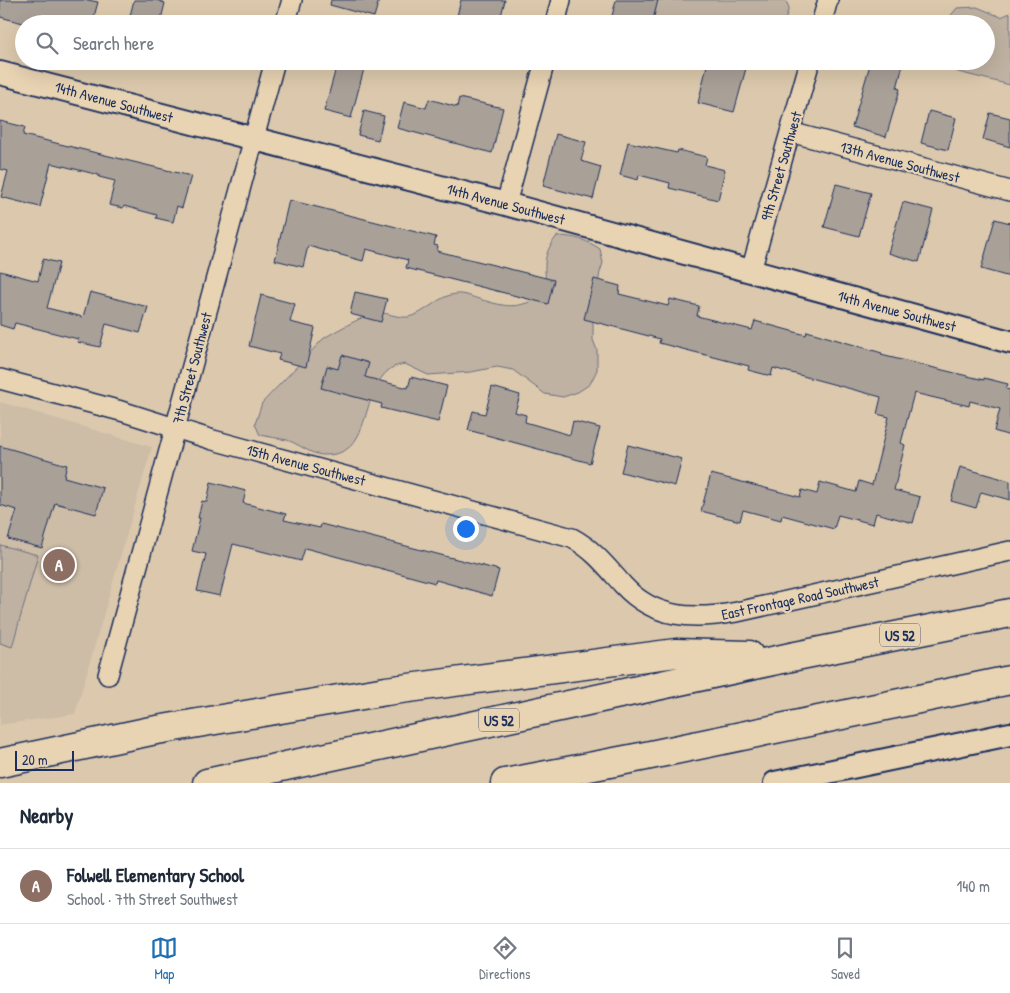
<!DOCTYPE html>
<meta charset="utf-8">
<style>
:root{--surface:#fff;--page:#f6f6f7;--text:#1f2937;--muted:#747a83;--line:#e0e1e3;--accent:#1f6fb2}
body{margin:0;font-family:"Patrick Hand",sans-serif;background:var(--page);color:var(--text)}
.scale{position:absolute;left:15px;bottom:12px;width:59px;box-sizing:border-box;padding-left:5px;border:2px solid #1b2f5e;border-top:0;font-size:14px;line-height:18px;white-space:nowrap;color:#1b2f5e;-webkit-text-stroke:4px #e8d3b2;paint-order:stroke}
.you{position:absolute;left:465px;top:528px;width:18px;height:18px;margin:-12px;border:4px solid #fff;border-radius:50%;background:#1a73e8;box-shadow:0 0 0 8px #1a73e833}
.badge{display:grid;place-items:center;width:32px;height:32px;border-radius:50%;background:var(--accent);color:#fff;font-size:16px;font-weight:700}
.pin{position:absolute;translate:-50% -50%;border:2px solid #fff;box-shadow:0 1px 5px #0006}
.list{margin:0;padding:0;list-style:none}
h2{display:flex;justify-content:space-between;align-items:center;height:65px;margin:0;padding:0 20px;font-size:21px}
h2 small{font-size:16px;font-weight:400;color:var(--muted)}
.list li{display:grid;grid-template-columns:32px 1fr auto;gap:15px;align-items:center;box-sizing:border-box;height:75px;padding:0 20px;border-top:1px solid var(--line)}
.list b{display:block;font-size:19px;white-space:nowrap}
.list p{margin:0;font-size:16px;white-space:nowrap;color:var(--muted)}
.list em{font-size:16px;font-style:normal;color:var(--muted)}
.icon{flex:none;width:28px;height:28px;fill:none;stroke:currentColor;stroke-width:2;stroke-linecap:round;stroke-linejoin:round}
.map{position:relative;flex:none;width:1010px;height:783px;overflow:hidden}
.search{position:absolute;background:var(--surface);box-shadow:0 5px 20px #0002;left:15px;right:15px;top:15px;height:55px;display:flex;align-items:center;gap:12px;box-sizing:border-box;padding:0 18px;border-radius:28px;color:var(--muted);font-size:19px}
.sheet{height:140px;background:var(--surface)}
nav{display:flex;justify-content:space-around;align-items:center;box-sizing:border-box;height:70px;border-top:1px solid var(--line);background:var(--surface);font-size:14px;color:var(--muted)}
nav a{display:grid;justify-items:center;gap:2px}
nav .on{color:var(--accent)}
.map>svg:first-child{display:block}
</style>
<div class="map">
<svg width="1010" height="783" viewBox="0 0 1010 783">
<rect width="100%" height="100%" fill="#dcc9ad"/>
<filter id="ink" filterUnits="userSpaceOnUse"><feTurbulence type="fractalNoise" baseFrequency=".02" numOctaves="2"/><feDisplacementMap in="SourceGraphic" scale="10" xChannelSelector="R" yChannelSelector="G"/><feConvolveMatrix kernelMatrix="1 2 1 2 8 2 1 2 1" color-interpolation-filters="sRGB"/></filter>
<g filter="url(#ink)">
<path fill="#cdbda7" d="M 0,402 L 152,447 L 75,714 L 0,725 Z"/>
<path fill="#bfb2a2" stroke="#6d7080" d="M 643,0 L 785,0 L 789,7 L 784,24 L 638,24 Z
M 977,7 L 1001,17 L 1010,13 L 1010,85 L 958,72 L 943,61 L 986,61 L 986,24 L 944,24 L 957,8 Z
M 557,236 C 573,236 587,240 600,249 L 603,263 L 600,272 L 593,315 L 593,340 L 597,350 L 597,370 L 590,384 L 578,392 L 563,397 L 545,394 L 513,370 L 497,367 L 471,372 L 428,375 L 405,364 C 400,365 394,366 390,369 C 357,394 375,458 322,455 C 310,454 299,444 287,440 C 278,438 269,437 260,435 L 255,424 L 262,403 L 323,339 C 331,333 371,312 378,312 C 387,313 399,318 408,317 C 426,314 438,295 456,294 C 463,293 472,297 479,299 C 510,308 514,309 545,296 C 548,270 538,260 557,236 Z
M 0,545 L 38,555 L 12,647 L 0,643 Z"/>
<path fill="#a9a098" stroke="#1b2f5e" d="M 0,0 L 88,0 L 98,2 L 92,24 L 27,24 L 0,17 Z
M 134,0 L 156,0 L 165,3 L 160,24 L 128,24 Z
M 331,0 L 379,0 L 374,17 L 330,5 Z
M 461,0 L 505,0 L 499,24 L 471,24 L 456,20 Z
M 616,0 L 658,0 L 652,24 L 610,24 Z
M 338,61 L 366,61 L 351,118 L 324,111 Z
M 708,61 L 748,61 L 734,112 L 698,103 Z
M 871,61 L 904,61 L 897,88 L 900,89 L 886,137 L 852,127 Z
M 459,98 L 503,108 L 492,153 L 397,128 L 404,102 L 426,108 L 429,99 L 457,107 Z
M 364,111 L 384,116 L 378,140 L 358,135 Z
M 929,111 L 956,118 L 948,150 L 921,143 Z
M 990,113 L 1010,118 L 1010,147 L 983,139 Z
M 0,121 L 25,127 L 23,135 L 191,176 L 182,208 L 177,206 L 173,222 L 156,218 L 157,215 L 124,206 L 123,208 L 109,205 L 115,181 L 99,177 L 99,175 L 51,163 L 40,207 L 1,197 L 8,171 L 0,169 Z
M 556,134 L 586,142 L 581,161 L 601,167 L 593,199 L 543,186 Z
M 628,142 L 677,153 L 678,150 L 707,157 L 705,165 L 725,170 L 718,200 L 669,188 L 670,183 L 639,175 L 638,180 L 620,175 Z
M 836,184 L 871,193 L 859,236 L 824,227 Z
M 289,200 L 436,237 L 434,245 L 438,246 L 437,251 L 554,280 L 548,304 L 406,268 L 408,260 L 366,249 L 363,261 L 308,246 L 303,267 L 275,260 Z
M 903,202 L 933,210 L 919,262 L 888,253 Z
M 995,219 L 1010,223 L 1010,277 L 981,269 Z
M 43,259 L 59,263 L 47,308 L 83,317 L 90,292 L 148,307 L 140,333 L 106,324 L 100,347 L 77,342 L 78,339 L 15,323 L 13,329 L 0,325 L 0,271 L 38,281 Z
M 594,279 L 620,286 L 619,294 L 668,306 L 670,299 L 699,306 L 697,316 L 752,330 L 755,321 L 806,335 L 807,331 L 882,353 L 881,355 L 984,380 L 984,378 L 1008,384 L 1006,389 L 1010,390 L 1010,436 L 994,431 L 1000,409 L 970,401 L 969,406 L 914,393 L 901,443 L 905,445 L 894,490 L 920,497 L 913,523 L 876,513 L 873,524 L 838,515 L 834,529 L 782,515 L 781,520 L 743,510 L 740,521 L 701,511 L 711,474 L 800,497 L 802,490 L 817,494 L 820,482 L 856,492 L 859,481 L 872,485 L 889,417 L 877,414 L 881,397 L 773,368 L 771,376 L 748,370 L 749,366 L 659,343 L 660,339 L 584,319 Z
M 355,292 L 387,299 L 381,322 L 350,314 Z
M 261,295 L 295,304 L 290,322 L 315,328 L 306,367 L 278,360 L 280,354 L 249,346 Z
M 342,355 L 369,363 L 365,377 L 408,388 L 411,377 L 447,386 L 438,422 L 381,408 L 382,404 L 321,388 L 327,366 L 338,369 Z
M 492,387 L 520,395 L 515,412 L 526,415 L 525,422 L 570,435 L 573,421 L 600,428 L 590,463 L 468,430 L 473,411 L 485,414 Z
M 628,445 L 682,459 L 675,486 L 621,472 Z
M 0,446 L 67,465 L 64,477 L 103,488 L 96,514 L 55,503 L 42,548 L 8,539 L 17,510 L 0,505 Z
M 960,467 L 1010,481 L 1010,500 L 981,492 L 976,508 L 951,501 Z
M 211,482 L 246,491 L 243,503 L 286,514 L 284,520 L 320,528 L 321,524 L 499,570 L 492,596 L 436,580 L 435,583 L 305,548 L 301,561 L 233,544 L 220,596 L 197,591 L 206,554 L 192,551 L 200,518 L 198,518 L 202,501 L 207,502 Z"/>
<g fill="none" stroke-linecap="round" stroke-linejoin="round">
<defs>
<path id="minor" d="M 285,24 L 292,0
M 555,24 L 561,0
M 821,24 L 828,0
M 790,132 L 1010,191
M 506,204 L 545,61
M 751,271 L 810,61
M 0,379 L 121,411 L 213,440 L 572,538 C 593,549 607,567 623,585 C 654,619 694,620 737,612 L 1010,551
M 108,675 L 275,61"/>
<path id="tertiary" d="M 0,73 L 506,204 L 1010,342
M 775,783 L 1010,734"/>
<path id="motorway" d="M 0,763 L 151,731 L 386,691 L 676,653 L 749,655
M 207,783 L 791,657 L 1010,613
M 505,783 L 641,757 L 1010,680"/>
</defs>
<use href="#minor" stroke="#1b2f5e" stroke-width="22"/>
<use href="#tertiary" stroke="#1b2f5e" stroke-width="26"/>
<use href="#motorway" stroke="#1b2f5e" stroke-width="31"/>
<use href="#minor" stroke="#e8d3b2" stroke-width="19"/>
<use href="#tertiary" stroke="#e8d3b2" stroke-width="22"/>
<use href="#motorway" stroke="#e8d3b2" stroke-width="28"/>
</g>
</g>
<g text-anchor="middle" dominant-baseline="central" stroke-width="4.5" stroke-linejoin="round" paint-order="stroke">
<g fill="#e8d3b2" stroke="#586077" stroke-width="1">
<rect x="880" y="623.5" width="40" height="23" rx="4"/>
<rect x="479" y="708.5" width="40" height="23" rx="4"/>
</g>
<g font-size="14" font-weight="bold" fill="#1b2f5e">
<text x="900" y="635">US 52</text>
<text x="499" y="720">US 52</text>
</g>
<g font-size="15" fill="#1b2f5e" stroke="#e8d3b2">
<text transform="translate(114 102) rotate(15)">14th Avenue Southwest</text>
<text transform="translate(900 162) rotate(15)">13th Avenue Southwest</text>
<text transform="translate(781 166) rotate(-74)">9th Street Southwest</text>
<text transform="translate(506 204) rotate(15)">14th Avenue Southwest</text>
<text transform="translate(897 311) rotate(15)">14th Avenue Southwest</text>
<text transform="translate(192 368) rotate(-75)">7th Street Southwest</text>
<text transform="translate(306 465) rotate(15)">15th Avenue Southwest</text>
<text transform="translate(800 598) rotate(-12)">East Frontage Road Southwest</text>
</g>
</g>
</svg>
<div class="scale">20 m</div>
<div class="you"></div>
<div class="pin badge" style="left:59px;top:565px;background:#8d6e63">A</div>
<div class="search"><svg class="icon" aria-label="search" viewBox="0 0 24 24"><circle cx="10" cy="10" r="6"/><path d="M15 15l6 6"/></svg>Search here</div>
</div>
<section class="sheet">
<h2>Nearby<small></small></h2>
<ul class="list">
<li><span class="badge" style="background:#8d6e63">A</span><div><b>Folwell Elementary School</b><p>School · 7th Street Southwest</p></div><em>140 m</em></li>
</ul>
</section>
<nav>
<a class="on"><svg class="icon" aria-label="map" viewBox="0 0 24 24"><path d="M3 6l6-2 6 2 6-2v14l-6 2-6-2-6 2zM9 4v14M15 6v14"/></svg>Map</a>
<a><svg class="icon" aria-label="directions" viewBox="0 0 24 24"><path d="M12 3l9 9-9 9-9-9zM9 14v-3h6M13 9l2 2-2 2"/></svg>Directions</a>
<a><svg class="icon" aria-label="saved" viewBox="0 0 24 24"><path d="M7 4h10v16l-5-4-5 4z"/></svg>Saved</a>
</nav>
